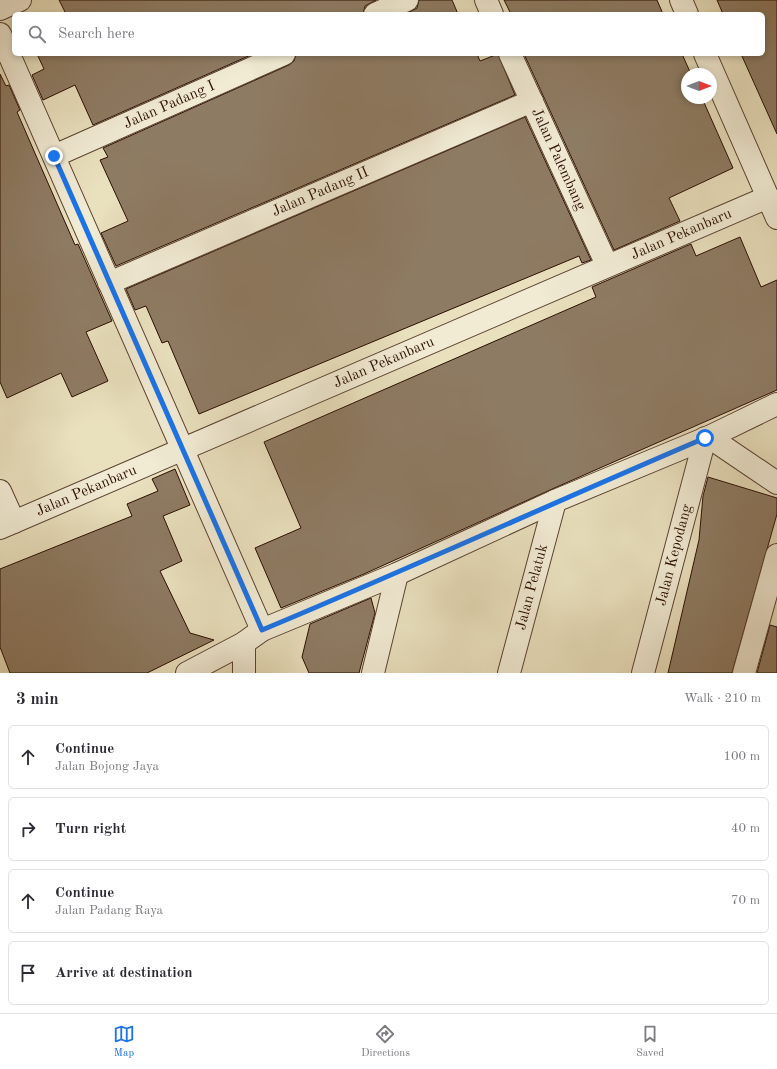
<!DOCTYPE html>
<meta charset="utf-8">
<style>
:root{--surface:#fff;--page:#f7f7f7;--text:#2b2b33;--muted:#7c7c81;--line:#e1e1e2;--accent:#1a73e8}
body{margin:0;font-family:"Old Standard TT",serif;background:var(--page);color:var(--text)}
.compass{position:absolute;left:681px;top:68px;width:36px;height:36px;border-radius:50%;background:var(--surface);box-shadow:0 2px 6px #0003;rotate:90deg}
.stop{position:absolute;width:12px;height:12px;margin:-9px;border:3px solid #1a73e8;border-radius:50%;background:#fff}
.stop.end{background:#1a73e8;border-color:#fff;box-shadow:0 1px 4px #0008}
.list{margin:0;padding:0;list-style:none}
h2{display:flex;justify-content:space-between;align-items:center;height:52px;margin:0;padding:0 16px;font-size:17px}
h2 small{font-size:13px;font-weight:400;color:var(--muted)}
.list li{display:grid;grid-template-columns:26px 1fr auto;gap:12px;align-items:center;box-sizing:border-box;height:64px;margin:0 8px 8px;padding:0 8px;border:1px solid var(--line);border-radius:6px}
.list b{display:block;font-size:15px;white-space:nowrap}
.list p{margin:0;font-size:13px;white-space:nowrap;color:var(--muted)}
.list em{font-size:13px;font-style:normal;color:var(--muted)}
.icon{flex:none;width:22px;height:22px;fill:none;stroke:currentColor;stroke-width:2;stroke-linecap:round;stroke-linejoin:round}
.map{position:relative;flex:none;width:777px;height:673px;overflow:hidden}
.search{position:absolute;background:var(--surface);box-shadow:0 2px 6px #0003;left:12px;right:12px;top:12px;height:44px;display:flex;align-items:center;gap:10px;box-sizing:border-box;padding:0 14px;border-radius:6px;color:var(--muted);font-size:15px}
.sheet{height:340px;background:var(--surface)}
nav{display:flex;justify-content:space-around;align-items:center;box-sizing:border-box;height:56px;border-top:1px solid var(--line);background:var(--surface);font-size:11px;color:var(--muted)}
nav a{display:grid;justify-items:center;gap:2px}
nav .on{color:var(--accent)}
.map>svg:first-child{display:block}
</style>
<div class="map">
<svg width="777" height="673" viewBox="0 0 777 673">
<rect width="100%" height="100%" fill="#e9e0bd"/>
<filter id="stains"><feTurbulence type="fractalNoise" baseFrequency=".005" numOctaves="4"/><feColorMatrix values="0 0 0 0 .2 0 0 0 0 .09 0 0 0 0 .02 0 0 0 .5 -.17"/></filter>
<radialGradient id="worn" r=".72"><stop offset=".6" stop-color="#630" stop-opacity="0"/><stop offset="1" stop-color="#630" stop-opacity=".3"/></radialGradient>
<path fill="#8e7b63" stroke="#2b0e02" d="M 59,0 L 376,0 L 365,6 L 363,14 L 61,14 L 65,12 Z
M 419,0 L 452,0 L 458,14 L 406,14 L 417,8 Z
M 504,0 L 657,0 L 663,14 L 511,14 Z
M 717,0 L 777,0 L 777,134 L 741,54 L 763,54 L 763,14 L 723,14 Z
M 37,54 L 253,54 L 93,125 L 75,85 L 43,100 L 32,75 L 44,69 Z
M 296,54 L 477,54 L 480,61 L 498,54 L 515,95 L 116,266 L 101,233 L 128,221 L 100,160 L 108,157 L 103,148 L 289,65 L 294,61 Z
M 524,54 L 682,54 L 691,74 L 687,74 L 687,98 L 702,98 L 733,168 L 669,198 L 680,221 L 614,250 Z
M 0,74 L 6,86 L 9,85 L 20,110 L 17,112 L 75,245 L 78,244 L 112,321 L 86,332 L 108,381 L 72,397 L 61,373 L 7,398 L 0,382 Z
M 525,117 L 591,260 L 582,263 L 579,256 L 199,414 L 168,341 L 162,343 L 146,306 L 135,310 L 126,289 Z
M 740,237 L 761,287 L 777,280 L 777,390 L 550,490 L 364,574 L 281,608 L 255,548 L 301,528 L 264,442 L 596,297 L 592,287 L 691,244 L 696,256 Z
M 175,469 L 190,505 L 163,516 L 182,561 L 160,571 L 190,633 L 214,640 L 147,673 L 10,673 L 0,647 L 0,569 L 132,516 L 127,504 L 158,491 L 152,479 Z
M 708,477 L 777,498 L 777,514 L 732,673 L 668,673 L 699,540 L 703,496 Z
M 371,598 L 375,613 L 359,673 L 309,673 L 302,657 L 310,624 Z
M 770,625 L 777,627 L 777,673 L 757,673 Z"/>
<g fill="none" stroke-linecap="round" stroke-linejoin="round">
<defs>
<g id="minor">
<path d="M 486,0 L 492,14"/>
<path d="M 681,0 L 687,14"/>
<path d="M 0,9 L 20,0"/>
<path d="M 375,14 L 407,0"/>
<path d="M 0,34 L 262,630"/>
<path id="s1" d="M 510,54 L 607,265"/>
<path d="M 705,54 L 777,218"/>
<path id="s2" d="M 54,156 L 284,54"/>
<path id="s3" d="M 109,283 L 532,101"/>
<path d="M 709,437 L 777,483"/>
<path d="M 0,491 L 14,522"/>
<path id="s4" d="M 0,528 L 768,197"/>
<path d="M 187,673 L 244,643 L 262,630 L 397,574 L 555,501 L 709,437 L 777,404"/>
<path d="M 244,673 L 244,643"/>
<path d="M 373,673 L 397,574"/>
<path id="s5" d="M 509,673 L 555,501"/>
<path id="s6" d="M 643,673 L 705,438"/>
<path d="M 744,673 L 777,555"/>
</g>
</defs>
<use href="#minor" stroke="#5a4231" stroke-width="24"/>
<use href="#minor" stroke="#f1ebd4" stroke-width="22"/>
</g>
<g fill="none" stroke-linecap="round" stroke-linejoin="round">
<path stroke="#1a73e8" stroke-width="5" d="M 54,156 L 262,630 C 411,568 557,501 705,438"/>
</g>
<g text-anchor="middle" dominant-baseline="central" stroke-width="3.5" stroke-linejoin="round" paint-order="stroke">
<g font-size="15" fill="#2b0e02" stroke="#f1ebd4">
<text stroke="none"><textPath href="#s2" startOffset="126">Jalan Padang I</textPath></text>
<text stroke="none"><textPath href="#s1" startOffset="116">Jalan Palembang</textPath></text>
<text stroke="none"><textPath href="#s3" startOffset="230">Jalan Padang II</textPath></text>
<text stroke="none"><textPath href="#s4" startOffset="742">Jalan Pekanbaru</textPath></text>
<text stroke="none"><textPath href="#s4" startOffset="418">Jalan Pekanbaru</textPath></text>
<text stroke="none"><textPath href="#s4" startOffset="94">Jalan Pekanbaru</textPath></text>
<text stroke="none"><textPath href="#s6" startOffset="122">Jalan Kepodang</textPath></text>
<text stroke="none"><textPath href="#s5" startOffset="89">Jalan Pelatuk</textPath></text>
</g>
</g>
<rect width="100%" height="100%" filter="url(#stains)"/>
<rect width="100%" height="100%" fill="url(#worn)"/>
</svg>
<svg class="compass" viewBox="-18 -18 36 36"><path d="M0-13l5 13h-10z" fill="#e53935"/><path d="M0 13l5-13h-10z" fill="#7c7c81"/></svg>
<div class="stop" style="left:705px;top:438px"></div>
<div class="stop end" style="left:54px;top:156px"></div>
<div class="search"><svg class="icon" aria-label="search" viewBox="0 0 24 24"><circle cx="10" cy="10" r="6"/><path d="M15 15l6 6"/></svg>Search here</div>
</div>
<section class="sheet">
<h2>3 min<small>Walk · 210 m</small></h2>
<ul class="list">
<li><svg class="icon" aria-label="ahead" viewBox="0 0 24 24"><path d="M12 20V5M6 11l6-6 6 6"/></svg><div><b>Continue</b><p>Jalan Bojong Jaya</p></div><em>100 m</em></li>
<li><svg class="icon" aria-label="right" viewBox="0 0 24 24"><path d="M7 20v-9h11M14 6l5 5-5 5"/></svg><div><b>Turn right</b></div><em>40 m</em></li>
<li><svg class="icon" aria-label="ahead" viewBox="0 0 24 24"><path d="M12 20V5M6 11l6-6 6 6"/></svg><div><b>Continue</b><p>Jalan Padang Raya</p></div><em>70 m</em></li>
<li><svg class="icon" aria-label="arrive" viewBox="0 0 24 24"><path d="M6 21V4h12l-3 4 3 4H6"/></svg><div><b>Arrive at destination</b></div></li>
</ul>
</section>
<nav>
<a class="on"><svg class="icon" aria-label="map" viewBox="0 0 24 24"><path d="M3 6l6-2 6 2 6-2v14l-6 2-6-2-6 2zM9 4v14M15 6v14"/></svg>Map</a>
<a><svg class="icon" aria-label="directions" viewBox="0 0 24 24"><path d="M12 3l9 9-9 9-9-9zM9 14v-3h6M13 9l2 2-2 2"/></svg>Directions</a>
<a><svg class="icon" aria-label="saved" viewBox="0 0 24 24"><path d="M7 4h10v16l-5-4-5 4z"/></svg>Saved</a>
</nav>
